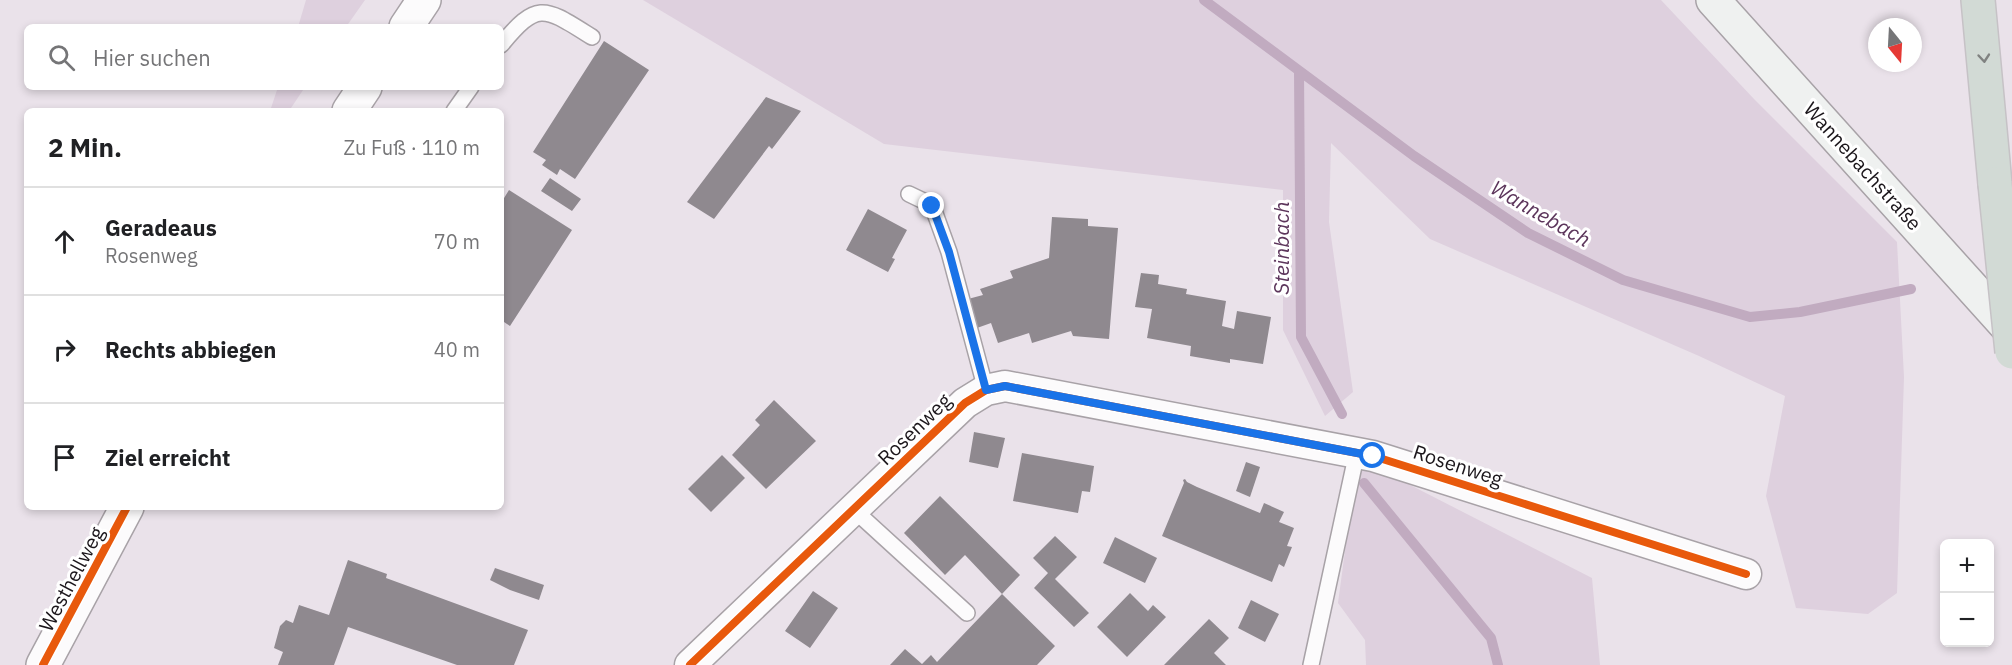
<!DOCTYPE html>
<html lang="de">
<meta charset="utf-8">
<style>
:root{--surface:#fff;--page:#f2f2f2;--text:#202124;--muted:#757577;--line:#e0e0e0}
body{margin:0;font-family:"IBM Plex Sans",sans-serif;background:var(--page);color:var(--text)}
.controls{position:absolute;right:18px;bottom:18px;display:grid;overflow:hidden;border-radius:9px;box-shadow:0 3px 9px #0003}
.controls button{width:54px;height:54px;display:grid;place-items:center;padding:0;border:0;border-bottom:2px solid var(--line);background:var(--surface);color:var(--text);font:30px sans-serif}
.compass{position:absolute;left:1868px;top:18px;width:54px;height:54px;border-radius:50%;background:var(--surface);box-shadow:0 3px 9px #0003;rotate:162deg}
.stop{position:absolute;width:18px;height:18px;margin:-14px;border:4px solid #1a73e8;border-radius:50%;background:#fff}
.stop.end{background:#1a73e8;border-color:#fff;box-shadow:0 2px 6px #0008}
.list{margin:0;padding:0;list-style:none}
h2{display:flex;justify-content:space-between;align-items:center;height:78px;margin:0;padding:0 24px;font-size:26px}
h2 small{font-size:20px;font-weight:400;color:var(--muted)}
.list li{display:grid;grid-template-columns:39px 1fr auto;gap:18px;align-items:center;box-sizing:border-box;height:108px;padding:0 24px;border-top:2px solid var(--line)}
.list b{display:block;font-size:22px;white-space:nowrap}
.list p{margin:0;font-size:20px;white-space:nowrap;color:var(--muted)}
.list em{font-size:20px;font-style:normal;color:var(--muted)}
.icon{flex:none;width:33px;height:33px;fill:none;stroke:currentColor;stroke-width:2;stroke-linecap:round;stroke-linejoin:round}
.map{position:relative;flex:none;width:2012px;height:665px;overflow:hidden}
.search{position:absolute;background:var(--surface);box-shadow:0 3px 9px #0003;left:24px;top:24px;width:480px;height:66px;display:flex;align-items:center;gap:15px;box-sizing:border-box;padding:0 21px;border-radius:9px;color:var(--muted);font-size:22px}
.panel{position:absolute;background:var(--surface);box-shadow:0 3px 9px #0003;left:24px;top:108px;width:480px;height:402px;border-radius:9px}
.map>svg:first-child{display:block}
</style>
<div class="map">
<svg width="2012" height="665" viewBox="0 0 2012 665">
<rect width="100%" height="100%" fill="#eae2ea"/>
<path fill="#ded0de" d="M 306,0 L 365,0 L 346,27 L 298,27 Z
M 643,0 L 1661,0 L 1754,99 L 1897,242 L 1904,377 L 1897,593 L 1868,614 L 1796,608 L 1766,496 L 1785,396 L 1699,356 L 1430,239 L 1331,143 L 1329,222 L 1353,392 L 1325,416 L 1283,330 L 1283,190 L 884,144 Z
M 278,87 L 305,87 L 289,111 L 270,111 Z
M 1358,454 L 1375,467 L 1592,578 L 1600,665 L 1366,665 L 1365,640 L 1338,603 Z"/>
<g fill="none" stroke-linecap="round" stroke-linejoin="round">
<path stroke="#c1abc0" stroke-width="10" d="M 1204,0 L 1414,156 L 1528,233 L 1623,280 L 1750,317 L 1800,312 L 1911,289
M 1299,71 L 1301,337 L 1342,414
M 1364,483 L 1491,638 L 1498,665"/>
</g>
<path fill="#8f898f" d="M 604,41 L 649,70 L 575,179 L 560,169 L 557,175 L 542,165 L 546,160 L 533,152 Z
M 766,97 L 801,111 L 772,149 L 769,146 L 714,219 L 687,202 Z
M 550,178 L 581,199 L 572,211 L 541,191 Z
M 509,190 L 572,230 L 510,326 L 501,320 L 501,203 Z
M 868,209 L 907,230 L 892,258 L 895,259 L 888,272 L 846,250 Z
M 1052,217 L 1088,219 L 1088,226 L 1118,228 L 1109,339 L 1073,336 L 1071,331 L 1032,343 L 1029,333 L 998,343 L 991,323 L 977,328 L 968,299 L 983,295 L 980,289 L 1013,278 L 1010,271 L 1049,258 Z
M 1141,273 L 1159,275 L 1158,284 L 1187,289 L 1186,294 L 1226,301 L 1222,326 L 1234,329 L 1237,311 L 1271,317 L 1263,364 L 1230,359 L 1230,363 L 1190,356 L 1191,346 L 1147,338 L 1152,309 L 1135,307 Z
M 774,400 L 816,441 L 766,489 L 732,455 L 760,425 L 755,420 Z
M 974,432 L 1005,438 L 998,468 L 969,462 Z
M 1022,453 L 1094,466 L 1090,492 L 1082,491 L 1078,513 L 1013,501 Z
M 722,455 L 745,478 L 711,512 L 688,489 Z
M 1246,462 L 1260,467 L 1250,497 L 1236,491 Z
M 1185,479 L 1187,482 L 1197,487 L 1260,513 L 1264,503 L 1284,512 L 1279,522 L 1294,528 L 1287,546 L 1292,547 L 1284,567 L 1279,564 L 1272,582 L 1162,536 L 1184,483 L 1183,480 Z
M 940,496 L 1020,575 L 1002,594 L 1055,646 L 1037,665 L 890,665 L 905,649 L 922,664 L 931,655 L 937,662 L 1002,594 L 965,555 L 945,575 L 904,533 Z
M 1055,536 L 1077,557 L 1055,579 L 1089,613 L 1074,627 L 1034,588 L 1048,573 L 1033,558 Z
M 1115,537 L 1157,558 L 1145,583 L 1103,563 Z
M 348,560 L 387,574 L 386,578 L 528,630 L 514,665 L 457,665 L 348,627 L 334,665 L 278,665 L 283,652 L 274,648 L 280,626 L 286,620 L 293,623 L 299,605 L 329,615 Z
M 495,568 L 544,585 L 539,600 L 510,590 L 490,580 Z
M 813,591 L 838,608 L 810,648 L 785,631 Z
M 1130,593 L 1148,611 L 1153,605 L 1166,617 L 1127,657 L 1097,627 Z
M 1251,600 L 1279,614 L 1265,642 L 1238,628 Z
M 1209,619 L 1229,638 L 1214,653 L 1226,665 L 1164,665 Z"/>
<g fill="none" stroke-linecap="round" stroke-linejoin="round">
<defs>
<path id="service" d="M 501,45 C 538,0 544,7 592,37
M 454,111 L 471,87
M 909,194 L 932,205 L 949,252 L 986,390
M 853,509 L 967,613
M 1311,665 L 1357,452"/>
<path id="minor" d="M 690,665 L 965,403 L 986,390 L 1005,386 L 1373,456 L 1746,574"/>
<path id="tertiary" d="M 406,27 L 424,0
M 349,111 L 365,87
M 43,665 L 127,507"/>
<path id="secondary" d="M 1713,0 L 2012,332"/>
<path id="motorway" d="M 1978,0 L 1995,184"/>
</defs>
<use href="#service" stroke="#a8a2a7" stroke-width="18"/>
<use href="#minor" stroke="#a8a2a7" stroke-width="33"/>
<use href="#tertiary" stroke="#a8a2a7" stroke-width="36"/>
<use href="#secondary" stroke="#a8a2a7" stroke-width="36"/>
<use href="#motorway" stroke="#c6c2c6" stroke-width="36"/>
<use href="#service" stroke="#fcfbfc" stroke-width="15"/>
<use href="#minor" stroke="#fcfbfc" stroke-width="30"/>
<use href="#tertiary" stroke="#fcfbfc" stroke-width="33"/>
<use href="#secondary" stroke="#eff1f0" stroke-width="33"/>
<use href="#motorway" stroke="#d2dad5" stroke-width="33"/>
<defs>
<path id="motorway-bridge" d="M 1995,184 L 2012,352"/>
</defs>
<use href="#motorway-bridge" stroke="#c6c2c6" stroke-width="36" stroke-linecap="butt"/>
<use href="#motorway-bridge" stroke="#d2dad5" stroke-width="33"/>
<defs>
<path id="cycleway" d="M 43,665 L 127,507
M 690,665 L 965,403 L 986,390 L 1005,386 L 1373,456 L 1746,574"/>
</defs>
<use href="#cycleway" stroke="#fff" stroke-width="11"/>
<use href="#cycleway" stroke="#e8590c" stroke-width="8"/>
</g>
<defs><path id="oneway-chevron" d="M-2-3.5L2.5 0L-2 3.5" fill="none" stroke-width="1.6" stroke-linecap="round" stroke-linejoin="round" transform="scale(1.5)"/></defs>
<use stroke="#808281" href="#oneway-chevron" transform="translate(1984 58) rotate(85)"/>
<g fill="none" stroke-linecap="round" stroke-linejoin="round">
<path stroke="#1a73e8" stroke-width="8" d="M 932,206 L 949,252 L 986,390 L 1005,386 L 1373,456"/>
</g>
<g text-anchor="middle" dominant-baseline="central" stroke-width="6" stroke-linejoin="round" paint-order="stroke">
<g font-size="20" fill="#1b161b" stroke="#fff">
<text transform="translate(1863 166) rotate(48)">Wannebachstraße</text>
<text transform="translate(914 429) rotate(-44)">Rosenweg</text>
<text transform="translate(1458 465) rotate(18)">Rosenweg</text>
<text transform="translate(71 579) rotate(-62)">Westhellweg</text>
</g>
<g font-size="21" font-style="italic" fill="#5c355b" stroke="#fff">
<text transform="translate(1541 213) rotate(30)">Wannebach</text>
<text transform="translate(1281 248) rotate(-90)">Steinbach</text>
</g>
</g>
</svg>
<div class="controls">
<button>+</button>
<button>−</button>
</div>
<svg class="compass" viewBox="-18 -18 36 36"><path d="M0-13l5 13h-10z" fill="#e53935"/><path d="M0 13l5-13h-10z" fill="#757577"/></svg>
<div class="stop" style="left:1373px;top:456px"></div>
<div class="stop end" style="left:932px;top:206px"></div>
<div class="search"><svg class="icon" aria-label="search" viewBox="0 0 24 24"><circle cx="10" cy="10" r="6"/><path d="M15 15l6 6"/></svg>Hier suchen</div>
<section class="panel">
<h2>2 Min.<small>Zu Fuß · 110 m</small></h2>
<ul class="list">
<li><svg class="icon" aria-label="ahead" viewBox="0 0 24 24"><path d="M12 20V5M6 11l6-6 6 6"/></svg><div><b>Geradeaus</b><p>Rosenweg</p></div><em>70 m</em></li>
<li><svg class="icon" aria-label="right" viewBox="0 0 24 24"><path d="M7 20v-9h11M14 6l5 5-5 5"/></svg><div><b>Rechts abbiegen</b></div><em>40 m</em></li>
<li><svg class="icon" aria-label="arrive" viewBox="0 0 24 24"><path d="M6 21V4h12l-3 4 3 4H6"/></svg><div><b>Ziel erreicht</b></div></li>
</ul>
</section>
</div>
